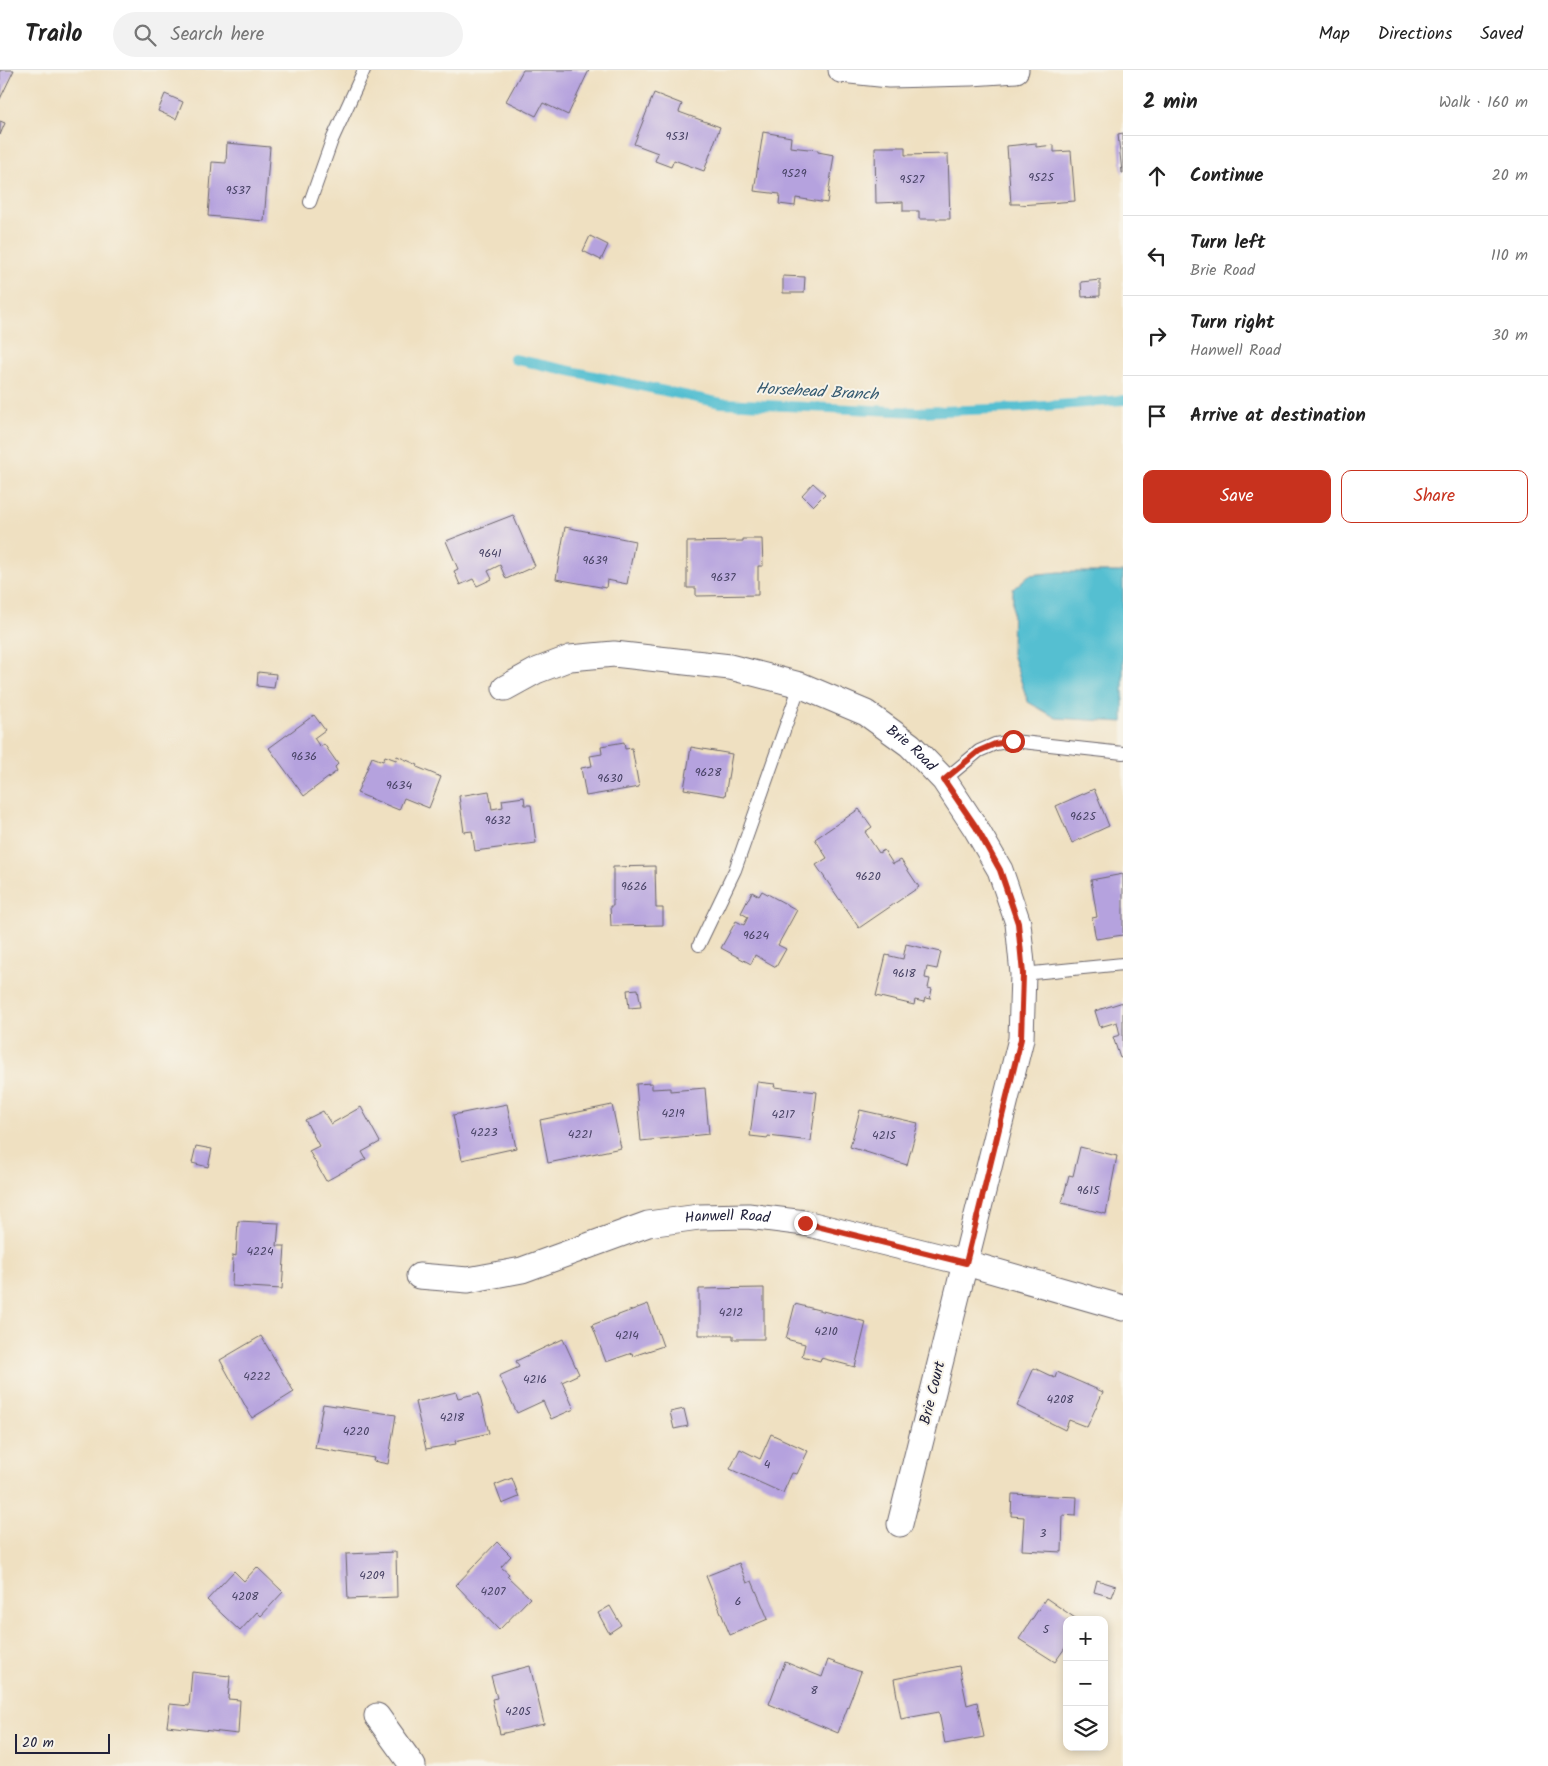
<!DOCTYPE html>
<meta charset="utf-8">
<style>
:root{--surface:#fff;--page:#f2f2f2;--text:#222;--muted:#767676;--line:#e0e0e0;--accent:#c8321e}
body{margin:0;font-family:Kalam,sans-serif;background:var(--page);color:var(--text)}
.controls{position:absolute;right:15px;bottom:15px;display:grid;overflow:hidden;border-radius:10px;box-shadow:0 2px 8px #0003}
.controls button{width:45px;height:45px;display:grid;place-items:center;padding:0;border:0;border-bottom:1px solid var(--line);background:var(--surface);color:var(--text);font:25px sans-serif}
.scale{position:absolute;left:15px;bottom:12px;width:95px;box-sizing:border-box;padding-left:5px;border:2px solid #22223b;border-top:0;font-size:14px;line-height:18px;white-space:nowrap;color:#22223b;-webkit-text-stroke:4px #f7f3e8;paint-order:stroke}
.stop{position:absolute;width:15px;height:15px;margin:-11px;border:4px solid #c8321e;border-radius:50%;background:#fff}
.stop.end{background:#c8321e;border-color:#fff;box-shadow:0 1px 5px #0008}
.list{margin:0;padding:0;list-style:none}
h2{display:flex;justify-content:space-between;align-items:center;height:65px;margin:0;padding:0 20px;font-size:21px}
h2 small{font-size:16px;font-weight:400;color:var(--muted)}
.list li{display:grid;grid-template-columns:32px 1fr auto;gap:15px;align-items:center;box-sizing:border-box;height:80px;padding:0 20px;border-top:1px solid var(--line)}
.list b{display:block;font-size:19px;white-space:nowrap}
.list p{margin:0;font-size:16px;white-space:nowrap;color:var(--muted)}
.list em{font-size:16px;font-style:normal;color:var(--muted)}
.actions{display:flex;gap:10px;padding:15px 20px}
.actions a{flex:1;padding:11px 0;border:1px solid var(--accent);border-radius:10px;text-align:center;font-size:18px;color:var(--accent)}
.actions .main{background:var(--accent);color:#fff}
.icon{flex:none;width:28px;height:28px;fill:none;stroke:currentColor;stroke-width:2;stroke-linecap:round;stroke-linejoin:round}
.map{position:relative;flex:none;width:1123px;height:1696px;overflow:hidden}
header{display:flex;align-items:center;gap:30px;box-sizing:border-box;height:70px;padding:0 25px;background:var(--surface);border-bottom:1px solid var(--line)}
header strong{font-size:24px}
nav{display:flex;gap:28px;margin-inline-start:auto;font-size:18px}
.search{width:350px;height:45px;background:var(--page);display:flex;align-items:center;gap:12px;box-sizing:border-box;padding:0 18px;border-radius:28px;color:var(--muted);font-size:19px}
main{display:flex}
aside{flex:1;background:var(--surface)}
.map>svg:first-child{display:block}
</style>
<header>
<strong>Trailo</strong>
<div class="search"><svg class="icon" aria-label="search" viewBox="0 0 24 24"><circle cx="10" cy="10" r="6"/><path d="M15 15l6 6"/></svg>Search here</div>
<nav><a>Map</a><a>Directions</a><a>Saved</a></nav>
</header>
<main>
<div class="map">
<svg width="1123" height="1696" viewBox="0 0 1123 1696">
<rect width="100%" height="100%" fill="#f7f3e8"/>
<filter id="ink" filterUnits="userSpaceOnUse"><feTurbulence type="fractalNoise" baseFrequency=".02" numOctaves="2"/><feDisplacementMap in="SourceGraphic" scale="10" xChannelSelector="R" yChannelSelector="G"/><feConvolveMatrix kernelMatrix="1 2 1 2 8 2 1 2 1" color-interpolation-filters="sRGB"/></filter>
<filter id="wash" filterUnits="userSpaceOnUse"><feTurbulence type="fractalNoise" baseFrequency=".0096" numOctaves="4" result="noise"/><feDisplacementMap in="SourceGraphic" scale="20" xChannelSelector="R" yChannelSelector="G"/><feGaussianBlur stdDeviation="1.12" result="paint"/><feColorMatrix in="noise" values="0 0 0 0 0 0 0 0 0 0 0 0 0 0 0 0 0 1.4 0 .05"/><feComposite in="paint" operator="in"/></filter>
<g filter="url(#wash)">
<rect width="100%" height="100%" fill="#efe0c1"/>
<path fill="#55bfd1" stroke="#3c7086" d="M 1060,502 L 1123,502 L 1123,652 L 1056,648 L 1028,632 L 1012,584 L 1013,519 L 1029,505 Z"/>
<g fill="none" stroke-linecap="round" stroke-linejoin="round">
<path stroke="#55bfd1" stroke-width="10" d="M 514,289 L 721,333 L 917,342 L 1019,338 L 1123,330"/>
</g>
<g id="blocks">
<path fill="#b5a2de" d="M 0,0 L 14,0 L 0,29 Z
M 523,0 L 589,0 L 568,45 L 543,33 L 536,46 L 506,31 Z
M 654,23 L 682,34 L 679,42 L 720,57 L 704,101 L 674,90 L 671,97 L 655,91 L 658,83 L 634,74 Z
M 165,24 L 183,32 L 176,49 L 158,41 Z
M 0,51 L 5,53 L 0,65 Z
M 763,62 L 791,67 L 790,77 L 818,80 L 818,82 L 834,85 L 827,133 L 796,128 L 795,136 L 779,134 L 780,124 L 754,121 Z
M 1123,63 L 1123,103 L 1122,103 L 1118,64 Z
M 227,73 L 270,77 L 264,151 L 208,146 L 212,92 L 226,93 Z
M 1036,73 L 1036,77 L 1054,75 L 1054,82 L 1071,81 L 1075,131 L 1020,135 L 1020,134 L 1011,134 L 1007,76 Z
M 875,77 L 905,77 L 905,85 L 948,84 L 950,149 L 919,149 L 919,141 L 903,141 L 903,132 L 876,133 Z
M 590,166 L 608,175 L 601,190 L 583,181 Z
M 783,206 L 805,207 L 804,223 L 783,223 Z
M 1100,210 L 1100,226 L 1082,227 L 1081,212 Z
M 813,413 L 825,424 L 813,436 L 802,425 Z
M 513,445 L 535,496 L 506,509 L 500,495 L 488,501 L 492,509 L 477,516 L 473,509 L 460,515 L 454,501 L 458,499 L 446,471 Z
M 565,457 L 635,471 L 627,514 L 607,510 L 606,518 L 556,509 Z
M 743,469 L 762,469 L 763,496 L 758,496 L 758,525 L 696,526 L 696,518 L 687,518 L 687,472 L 743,471 Z
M 258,602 L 276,604 L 274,618 L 257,616 Z
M 314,645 L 325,660 L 314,668 L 320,677 L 324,674 L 338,694 L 335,697 L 337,701 L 304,726 L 269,678 Z
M 624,672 L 625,679 L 632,678 L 639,717 L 586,726 L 581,698 L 592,696 L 590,686 L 602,684 L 601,676 Z
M 691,677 L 732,684 L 725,726 L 684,719 Z
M 385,686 L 396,690 L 397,686 L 418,695 L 417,697 L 441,707 L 429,738 L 404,728 L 399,740 L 357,723 L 372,687 L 383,691 Z
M 1094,719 L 1109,756 L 1072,773 L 1056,736 Z
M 489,721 L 492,739 L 503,737 L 502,730 L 524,727 L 525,735 L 531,735 L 536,773 L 475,781 L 472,761 L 464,762 L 459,726 Z
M 859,739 L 872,757 L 865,762 L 879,783 L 884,780 L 893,794 L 901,790 L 919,817 L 859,858 L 816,795 L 827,788 L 815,769 Z
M 655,796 L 656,838 L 663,838 L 663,855 L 611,856 L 610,836 L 613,836 L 613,797 Z
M 1123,804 L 1123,865 L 1096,869 L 1092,848 L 1097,847 L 1091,810 Z
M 762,821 L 797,840 L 778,875 L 786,879 L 776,897 L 755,885 L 751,894 L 721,878 L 736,851 L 744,855 L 748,847 L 741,843 L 752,822 L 759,826 Z
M 906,874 L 941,882 L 937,899 L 927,897 L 925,908 L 930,909 L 928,918 L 932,919 L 930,929 L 925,928 L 924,932 L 915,930 L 914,935 L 876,926 L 886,885 L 903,889 Z
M 638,919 L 641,937 L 629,938 L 627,920 Z
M 1123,932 L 1123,987 L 1120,988 L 1113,967 L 1120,965 L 1117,952 L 1100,957 L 1095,941 Z
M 757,1012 L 775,1014 L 774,1017 L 817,1022 L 811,1071 L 768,1066 L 768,1068 L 750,1066 Z
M 652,1013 L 652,1019 L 670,1018 L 670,1021 L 705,1018 L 709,1064 L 641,1071 L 636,1014 Z
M 507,1034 L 516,1078 L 462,1090 L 453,1045 Z
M 612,1035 L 621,1078 L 548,1093 L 540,1050 Z
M 361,1037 L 380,1072 L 362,1082 L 366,1089 L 326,1111 L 309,1081 L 319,1076 L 305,1050 L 323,1041 L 331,1054 Z
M 860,1040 L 918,1053 L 907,1095 L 850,1077 Z
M 196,1076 L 212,1079 L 208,1097 L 192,1093 Z
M 1080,1077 L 1117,1086 L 1106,1144 L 1062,1133 L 1069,1105 L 1073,1106 Z
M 238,1151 L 279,1153 L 277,1176 L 285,1176 L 282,1219 L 232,1216 L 233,1185 L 236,1186 Z
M 764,1218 L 764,1269 L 733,1269 L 733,1265 L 699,1265 L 699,1219 Z
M 648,1234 L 663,1276 L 633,1286 L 632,1283 L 606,1292 L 592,1255 Z
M 795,1234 L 866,1252 L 855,1297 L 821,1288 L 820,1291 L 802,1286 L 805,1274 L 786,1269 Z
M 261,1266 L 294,1322 L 252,1348 L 220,1290 Z
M 563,1269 L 579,1304 L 562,1312 L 574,1339 L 551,1349 L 543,1331 L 517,1343 L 499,1306 L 519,1297 L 516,1291 Z
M 1034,1298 L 1055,1308 L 1057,1302 L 1103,1322 L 1087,1357 L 1069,1350 L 1065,1360 L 1017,1336 Z
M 456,1322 L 458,1328 L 479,1323 L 489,1363 L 455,1371 L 456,1374 L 426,1379 L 415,1332 Z
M 323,1334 L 396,1345 L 388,1394 L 373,1391 L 374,1388 L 315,1378 Z
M 684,1339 L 688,1356 L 674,1359 L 670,1342 Z
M 771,1364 L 808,1381 L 797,1404 L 792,1403 L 783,1423 L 730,1399 L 740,1379 L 760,1389 Z
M 512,1408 L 519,1427 L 502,1434 L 495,1415 Z
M 1012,1424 L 1077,1427 L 1076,1446 L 1063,1445 L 1062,1482 L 1022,1480 L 1024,1447 L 1011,1446 Z
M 497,1472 L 511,1486 L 501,1497 L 509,1504 L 507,1506 L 530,1528 L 499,1560 L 456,1515 Z
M 396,1482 L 397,1527 L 348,1529 L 346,1484 Z
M 739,1493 L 747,1513 L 752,1511 L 768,1549 L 730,1565 L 706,1506 Z
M 257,1497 L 283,1522 L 261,1546 L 257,1542 L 240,1561 L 207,1530 L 234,1501 L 244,1511 Z
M 1097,1510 L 1116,1516 L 1112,1527 L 1094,1522 Z
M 1046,1528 L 1078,1550 L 1067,1550 L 1067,1575 L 1055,1592 L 1019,1569 Z
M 610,1536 L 621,1555 L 609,1563 L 598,1543 Z
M 828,1590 L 861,1602 L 838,1663 L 769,1634 L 785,1592 L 822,1607 Z
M 530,1596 L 544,1654 L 500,1664 L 492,1629 L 497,1628 L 491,1606 Z
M 959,1596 L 967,1635 L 977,1632 L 984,1667 L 945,1674 L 939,1642 L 901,1649 L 894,1609 Z
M 192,1602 L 230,1606 L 228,1629 L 240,1630 L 238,1664 L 167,1656 L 170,1634 L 189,1636 Z"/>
</g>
</g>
<g filter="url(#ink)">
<use href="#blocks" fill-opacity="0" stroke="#6a646a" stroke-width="1"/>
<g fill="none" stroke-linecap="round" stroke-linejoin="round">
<defs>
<path id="service" d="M 310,132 L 332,70 L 364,0
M 944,710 L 979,681 L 995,674 L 1013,671 L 1123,683
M 699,875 L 735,800 L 800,615
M 1023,904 L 1123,894"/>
<g id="minor">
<path d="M 841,0 L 889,5 L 971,3 L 1016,0"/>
<path id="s1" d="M 505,618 L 536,601 L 570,588 L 614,584 L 730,597 L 800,615 L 866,643 L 910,675 L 944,710 L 975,757 L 1000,800 L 1018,853 L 1023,904 L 1021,969 L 900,1454"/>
<path id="s2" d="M 419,1206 L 468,1210 L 522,1200 L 648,1154 L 699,1147 L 748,1146 L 805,1153 L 966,1193 L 1123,1238"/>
<path d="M 377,1646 L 413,1696"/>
</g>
</defs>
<use href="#service" stroke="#6a646a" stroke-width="14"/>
<use href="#minor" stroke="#6a646a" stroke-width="27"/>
<use href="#service" stroke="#fff" stroke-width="12"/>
<use href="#minor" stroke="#fff" stroke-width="25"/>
</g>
</g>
<g fill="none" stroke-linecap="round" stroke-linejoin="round" filter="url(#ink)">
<path stroke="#c8321e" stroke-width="6" d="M 805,1153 L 966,1193 L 1021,969 L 1023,904 L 1018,853 L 1000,800 L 976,757 L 944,710 L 979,681 L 995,674 L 1013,671"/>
</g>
<g text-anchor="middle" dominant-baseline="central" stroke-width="4" stroke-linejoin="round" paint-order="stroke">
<g font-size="12" fill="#474264">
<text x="677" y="66">9531</text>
<text x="794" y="103">9529</text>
<text x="1041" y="107">9525</text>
<text x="912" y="109">9527</text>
<text x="238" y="120">9537</text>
<text x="490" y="483">9641</text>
<text x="595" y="490">9639</text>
<text x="723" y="507">9637</text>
<text x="304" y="686">9636</text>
<text x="708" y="702">9628</text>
<text x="610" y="708">9630</text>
<text x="399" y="715">9634</text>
<text x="1083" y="746">9625</text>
<text x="498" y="750">9632</text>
<text x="868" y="806">9620</text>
<text x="634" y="816">9626</text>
<text x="756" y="865">9624</text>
<text x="904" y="903">9618</text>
<text x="673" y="1043">4219</text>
<text x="783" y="1044">4217</text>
<text x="484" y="1062">4223</text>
<text x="580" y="1064">4221</text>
<text x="884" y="1065">4215</text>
<text x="1088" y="1120">9615</text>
<text x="260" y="1181">4224</text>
<text x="731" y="1242">4212</text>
<text x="826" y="1261">4210</text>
<text x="627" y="1265">4214</text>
<text x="257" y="1306">4222</text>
<text x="535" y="1309">4216</text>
<text x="1060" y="1329">4208</text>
<text x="452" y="1347">4218</text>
<text x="356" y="1361">4220</text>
<text x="767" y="1394">4</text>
<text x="1043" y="1463">3</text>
<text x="372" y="1505">4209</text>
<text x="493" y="1521">4207</text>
<text x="245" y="1526">4208</text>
<text x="738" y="1531">6</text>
<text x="1046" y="1559">5</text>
<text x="814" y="1620">8</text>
<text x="518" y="1641">4205</text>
</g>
<g font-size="15" fill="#22223b" stroke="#f7f3e8">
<text stroke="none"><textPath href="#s1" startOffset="434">Brie Road</textPath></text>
<text stroke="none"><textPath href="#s2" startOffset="318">Hanwell Road</textPath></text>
<text transform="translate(933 1323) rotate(-76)">Brie Court</text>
</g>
<g font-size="16" font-style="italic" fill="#345970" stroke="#f7f3e8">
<text transform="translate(817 322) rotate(3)">Horsehead Branch</text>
</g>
</g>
</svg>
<div class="controls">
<button>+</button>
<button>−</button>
<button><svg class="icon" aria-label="layers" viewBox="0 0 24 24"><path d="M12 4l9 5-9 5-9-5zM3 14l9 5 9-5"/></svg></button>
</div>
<div class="scale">20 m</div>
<div class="stop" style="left:1013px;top:671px"></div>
<div class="stop end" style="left:805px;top:1153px"></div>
</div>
<aside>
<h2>2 min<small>Walk · 160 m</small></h2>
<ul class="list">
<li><svg class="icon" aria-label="ahead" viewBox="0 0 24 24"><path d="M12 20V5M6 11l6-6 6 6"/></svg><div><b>Continue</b></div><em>20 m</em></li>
<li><svg class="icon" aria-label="left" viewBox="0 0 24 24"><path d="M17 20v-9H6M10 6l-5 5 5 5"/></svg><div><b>Turn left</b><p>Brie Road</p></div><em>110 m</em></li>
<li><svg class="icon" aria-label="right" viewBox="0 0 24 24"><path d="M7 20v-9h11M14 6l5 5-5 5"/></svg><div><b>Turn right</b><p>Hanwell Road</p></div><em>30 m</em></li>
<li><svg class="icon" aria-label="arrive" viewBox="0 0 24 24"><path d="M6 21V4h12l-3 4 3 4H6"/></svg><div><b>Arrive at destination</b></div></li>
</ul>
<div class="actions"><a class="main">Save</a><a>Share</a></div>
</aside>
</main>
